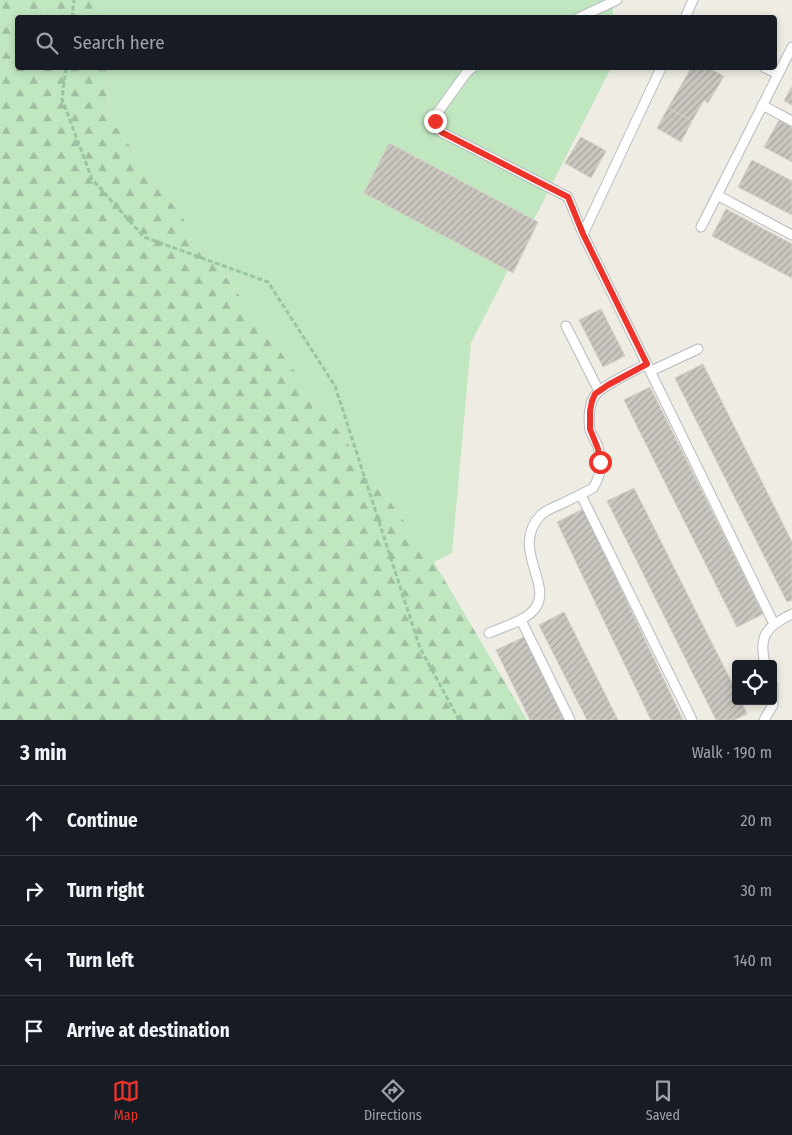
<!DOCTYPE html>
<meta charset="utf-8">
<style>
:root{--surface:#171b24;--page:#20242c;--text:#f1f3f6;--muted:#9ea1a6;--line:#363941;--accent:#ee332b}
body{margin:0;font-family:"Fira Sans Condensed",sans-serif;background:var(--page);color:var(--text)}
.controls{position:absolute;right:15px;bottom:15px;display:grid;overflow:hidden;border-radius:5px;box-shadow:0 2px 8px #0003}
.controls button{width:45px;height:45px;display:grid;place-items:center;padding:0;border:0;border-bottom:1px solid var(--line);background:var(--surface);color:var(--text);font:25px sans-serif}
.stop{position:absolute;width:15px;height:15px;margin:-11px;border:4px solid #ee332b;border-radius:50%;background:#fff}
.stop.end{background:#ee332b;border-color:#fff;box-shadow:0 1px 5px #0008}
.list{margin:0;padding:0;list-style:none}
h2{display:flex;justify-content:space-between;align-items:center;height:65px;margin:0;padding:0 20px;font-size:21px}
h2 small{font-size:16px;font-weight:400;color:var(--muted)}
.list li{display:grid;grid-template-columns:32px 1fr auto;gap:15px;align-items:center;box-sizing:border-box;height:70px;padding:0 20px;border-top:1px solid var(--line)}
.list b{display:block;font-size:19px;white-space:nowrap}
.list em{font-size:16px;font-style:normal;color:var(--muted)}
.icon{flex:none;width:28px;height:28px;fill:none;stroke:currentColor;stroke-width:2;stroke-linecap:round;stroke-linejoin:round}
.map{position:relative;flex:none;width:792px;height:720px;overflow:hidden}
.search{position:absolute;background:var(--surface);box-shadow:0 2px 8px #0003;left:15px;right:15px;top:15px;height:55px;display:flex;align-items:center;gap:12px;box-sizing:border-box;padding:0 18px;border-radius:5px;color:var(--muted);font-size:19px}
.sheet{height:345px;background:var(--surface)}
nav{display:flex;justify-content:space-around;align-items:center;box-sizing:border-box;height:70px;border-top:1px solid var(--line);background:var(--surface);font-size:14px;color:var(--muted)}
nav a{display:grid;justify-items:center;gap:2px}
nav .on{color:var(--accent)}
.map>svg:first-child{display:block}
</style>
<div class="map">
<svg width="792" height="720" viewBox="0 0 792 720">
<defs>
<pattern id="forest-firs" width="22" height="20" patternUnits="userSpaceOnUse" patternTransform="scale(1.25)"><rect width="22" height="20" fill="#c1e7c0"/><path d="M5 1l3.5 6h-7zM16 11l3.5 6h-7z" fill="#a0bfa0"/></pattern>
<pattern id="building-hatch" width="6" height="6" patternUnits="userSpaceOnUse" patternTransform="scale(1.25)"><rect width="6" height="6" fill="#cac7c1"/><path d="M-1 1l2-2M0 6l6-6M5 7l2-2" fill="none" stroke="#a7a5a0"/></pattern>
</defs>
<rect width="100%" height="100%" fill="#efece4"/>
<path fill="#c1e7c0" d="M 110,0 L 613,0 L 613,17 L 110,18 Z
M 109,68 L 611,68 L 471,343 L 452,553 L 434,562 L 108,116 Z"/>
<path fill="url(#forest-firs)" d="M 0,0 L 110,0 L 110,17 L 18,18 L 18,68 L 109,68 L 108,116 L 434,562 L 527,720 L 0,720 Z"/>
<path fill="url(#building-hatch)" stroke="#d4cec2" d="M 691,68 L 708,68 L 724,76 L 708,103 L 704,100 L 692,121 L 668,108 Z
M 792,86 L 792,105 L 784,101 Z
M 668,108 L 692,121 L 681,142 L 657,128 Z
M 779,120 L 792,127 L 792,162 L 764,147 Z
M 581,137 L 606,151 L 591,178 L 565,163 Z
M 389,143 L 538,222 L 513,273 L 364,193 Z
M 752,160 L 792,181 L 792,215 L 738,187 Z
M 726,209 L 792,244 L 792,278 L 712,236 Z
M 601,309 L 625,356 L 603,367 L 579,320 Z
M 703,364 L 792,542 L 792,600 L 787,602 L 675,378 Z
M 650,387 L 763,614 L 737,627 L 624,400 Z
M 634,488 L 736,691 L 736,701 L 741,701 L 747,714 L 734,720 L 716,720 L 607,501 Z
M 583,509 L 683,720 L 651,720 L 557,522 Z
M 564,612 L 618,720 L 587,720 L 539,625 Z
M 524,637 L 564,720 L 530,720 L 496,650 Z"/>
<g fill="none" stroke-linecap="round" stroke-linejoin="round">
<defs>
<path id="service" d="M 578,18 L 617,0
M 685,18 L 693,0
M 472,68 L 467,72 L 438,112 L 435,121 L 436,128 L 443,133 L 568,197 L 583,234
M 661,68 L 583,234 L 774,624
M 765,68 L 778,74
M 762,105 L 792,121
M 717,195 L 792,235
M 701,227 L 792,47
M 566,326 L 599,391
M 651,371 L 698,349
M 581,495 L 692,720
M 521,620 L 570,720
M 489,633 C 503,627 528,620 536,607 C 552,583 510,547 541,515 C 547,509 555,507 561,504 C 572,499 582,494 593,488 C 601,476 602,461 598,447 C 596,441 592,436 590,430 C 588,419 589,401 597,393 C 607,383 634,371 647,364
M 765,664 C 758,635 767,626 792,614
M 773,686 L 773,701
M 764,720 L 773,705 L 773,701"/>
</defs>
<use href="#service" stroke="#b7babe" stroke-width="11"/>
<path stroke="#98c6a3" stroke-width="3" stroke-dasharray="5 2.5" stroke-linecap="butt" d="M 72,18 L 74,0
M 66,68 L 62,99 L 92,179 L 144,237 L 268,282 L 335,386 L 420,648 L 459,720"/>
<use href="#service" stroke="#fff" stroke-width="9"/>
</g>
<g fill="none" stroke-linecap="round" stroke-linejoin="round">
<path stroke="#ee332b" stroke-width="6" d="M 435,121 L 436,128 L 443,133 L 568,197 L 583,234 L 647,364 L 608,385 L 595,394 L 592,401 L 590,411 L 590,429 L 598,449 L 600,462"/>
</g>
</svg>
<div class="controls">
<button><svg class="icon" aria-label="locate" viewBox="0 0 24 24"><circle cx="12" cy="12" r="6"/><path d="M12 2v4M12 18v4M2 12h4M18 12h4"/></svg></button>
</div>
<div class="stop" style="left:600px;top:462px"></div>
<div class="stop end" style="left:435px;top:121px"></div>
<div class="search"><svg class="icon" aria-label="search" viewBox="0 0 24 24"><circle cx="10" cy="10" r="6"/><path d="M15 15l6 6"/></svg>Search here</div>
</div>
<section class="sheet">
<h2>3 min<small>Walk · 190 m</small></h2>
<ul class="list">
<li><svg class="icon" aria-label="ahead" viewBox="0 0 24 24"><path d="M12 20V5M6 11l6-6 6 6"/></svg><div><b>Continue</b></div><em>20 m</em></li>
<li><svg class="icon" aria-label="right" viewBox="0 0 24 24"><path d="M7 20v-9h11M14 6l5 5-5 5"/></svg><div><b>Turn right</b></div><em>30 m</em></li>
<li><svg class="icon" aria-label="left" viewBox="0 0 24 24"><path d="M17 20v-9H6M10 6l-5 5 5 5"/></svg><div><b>Turn left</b></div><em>140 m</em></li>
<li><svg class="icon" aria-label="arrive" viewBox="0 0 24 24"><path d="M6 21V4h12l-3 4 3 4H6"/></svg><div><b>Arrive at destination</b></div></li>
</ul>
</section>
<nav>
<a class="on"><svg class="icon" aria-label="map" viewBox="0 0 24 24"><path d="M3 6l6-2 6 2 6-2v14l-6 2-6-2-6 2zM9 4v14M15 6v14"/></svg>Map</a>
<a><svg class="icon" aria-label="directions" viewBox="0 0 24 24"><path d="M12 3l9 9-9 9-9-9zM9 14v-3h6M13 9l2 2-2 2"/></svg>Directions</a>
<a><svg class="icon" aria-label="saved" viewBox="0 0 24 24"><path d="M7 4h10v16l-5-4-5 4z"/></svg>Saved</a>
</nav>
